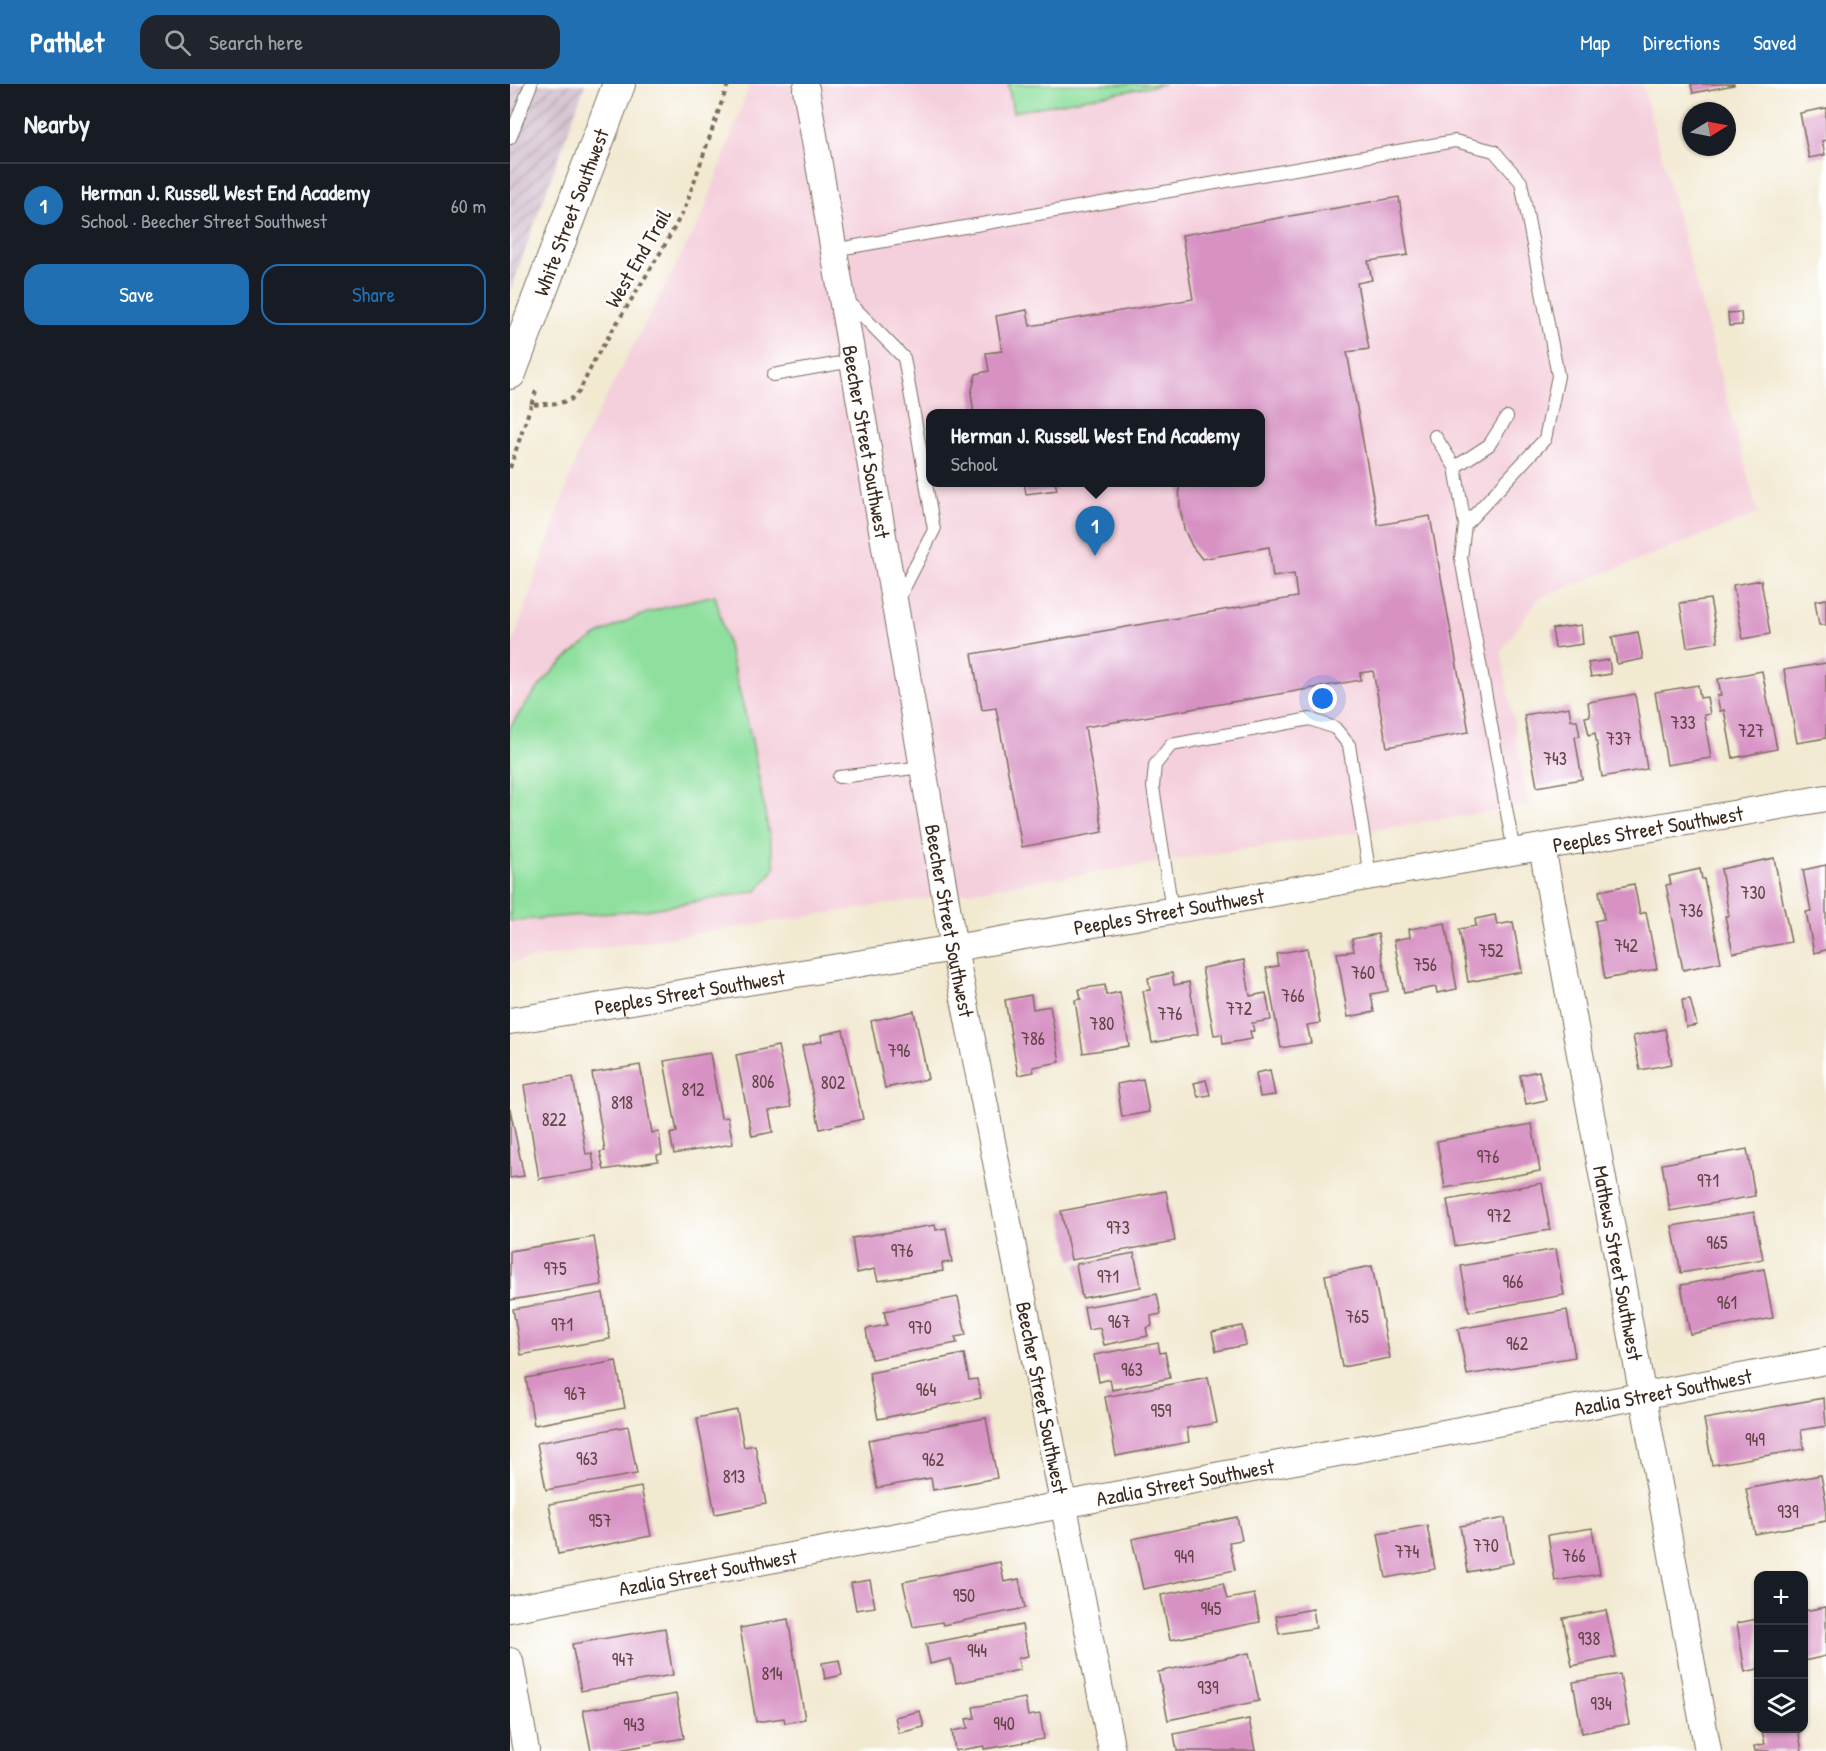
<!DOCTYPE html>
<meta charset="utf-8">
<style>
:root{--surface:#171b24;--page:#20242c;--text:#f1f3f6;--muted:#9ea1a6;--line:#363941;--accent:#1f6fb2}
body{margin:0;font-family:"Patrick Hand",sans-serif;background:var(--page);color:var(--text)}
.controls{position:absolute;right:18px;bottom:18px;display:grid;overflow:hidden;border-radius:12px;box-shadow:0 2px 4px #0004}
.controls button{width:54px;height:54px;display:grid;place-items:center;padding:0;border:0;border-bottom:2px solid var(--line);background:var(--surface);color:var(--text);font:30px sans-serif}
.compass{position:absolute;left:1172px;top:18px;width:54px;height:54px;border-radius:50%;background:var(--surface);box-shadow:0 2px 4px #0004;rotate:80deg}
.you{position:absolute;left:813px;top:615px;width:21px;height:21px;margin:-15px;border:4px solid #fff;border-radius:50%;background:#1a73e8;box-shadow:0 0 0 9px #1a73e833}
.badge{display:grid;place-items:center;width:39px;height:39px;border-radius:50%;background:var(--accent);color:#fff;font-size:20px;font-weight:700}
.pin{position:absolute;translate:-50% -50px;filter:drop-shadow(0 2px 3px #0008)}
.pin::after{content:'';position:absolute;top:32px;width:21px;height:18px;background:inherit;clip-path:polygon(0 0,100% 0,50% 100%)}
.popup{position:absolute;left:416px;top:325px;width:339px;height:78px;box-sizing:border-box;display:grid;place-content:center;border-radius:12px;background:var(--surface);filter:drop-shadow(0 2px 4px #0005);font-size:20px;white-space:nowrap;color:var(--muted)}
.popup b{font-size:22px;color:var(--text)}
.popup::after{content:'';position:absolute;left:50%;top:100%;margin-left:-12px;border:12px solid transparent;border-top-color:var(--surface)}
.list{margin:0;padding:0;list-style:none}
h2{display:flex;justify-content:space-between;align-items:center;height:78px;margin:0;padding:0 24px;font-size:26px}
h2 small{font-size:20px;font-weight:400;color:var(--muted)}
.list li{display:grid;grid-template-columns:39px 1fr auto;gap:18px;align-items:center;box-sizing:border-box;height:84px;padding:0 24px;border-top:2px solid var(--line)}
.list b{display:block;font-size:22px;white-space:nowrap}
.list p{margin:0;font-size:20px;white-space:nowrap;color:var(--muted)}
.list em{font-size:20px;font-style:normal;color:var(--muted)}
.actions{display:flex;gap:12px;padding:18px 24px}
.actions a{flex:1;padding:14px 0;border:2px solid var(--accent);border-radius:18px;text-align:center;font-size:21px;color:var(--accent)}
.actions .main{background:var(--accent);color:#fff}
.icon{flex:none;width:33px;height:33px;fill:none;stroke:currentColor;stroke-width:2;stroke-linecap:round;stroke-linejoin:round}
.map{position:relative;flex:none;width:1316px;height:1667px;overflow:hidden}
header{display:flex;align-items:center;gap:36px;box-sizing:border-box;height:84px;padding:0 30px;background:var(--accent);color:#fff}
header strong{font-size:28px}
nav{display:flex;gap:33px;margin-inline-start:auto;font-size:21px}
.search{width:420px;height:54px;background:var(--page);display:flex;align-items:center;gap:15px;box-sizing:border-box;padding:0 21px;border-radius:18px;color:var(--muted);font-size:22px}
main{display:flex}
aside{flex:1;background:var(--surface)}
.map>svg:first-child{display:block}
</style>
<header>
<strong>Pathlet</strong>
<div class="search"><svg class="icon" aria-label="search" viewBox="0 0 24 24"><circle cx="10" cy="10" r="6"/><path d="M15 15l6 6"/></svg>Search here</div>
<nav><a>Map</a><a>Directions</a><a>Saved</a></nav>
</header>
<main>
<aside>
<h2>Nearby<small></small></h2>
<ul class="list">
<li><span class="badge">1</span><div><b>Herman J. Russell West End Academy</b><p>School · Beecher Street Southwest</p></div><em>60 m</em></li>
</ul>
<div class="actions"><a class="main">Save</a><a>Share</a></div>
</aside>
<div class="map">
<svg width="1316" height="1667" viewBox="0 0 1316 1667">
<defs>
<pattern id="industrial-furrows" width="10" height="10" patternUnits="userSpaceOnUse" patternTransform="scale(1.5)"><rect width="10" height="10" fill="#d0bdcc"/><path d="M-1 1l2-2M0 10L10 0M9 11l2-2" fill="none" stroke="#aa9aa5"/></pattern>
</defs>
<rect width="100%" height="100%" fill="#fff"/>
<filter id="ink" filterUnits="userSpaceOnUse"><feTurbulence type="fractalNoise" baseFrequency=".0167" numOctaves="2"/><feDisplacementMap in="SourceGraphic" scale="12" xChannelSelector="R" yChannelSelector="G"/><feConvolveMatrix kernelMatrix="1 2 1 2 8 2 1 2 1" color-interpolation-filters="sRGB"/></filter>
<filter id="wash" filterUnits="userSpaceOnUse"><feTurbulence type="fractalNoise" baseFrequency=".008" numOctaves="4" result="noise"/><feDisplacementMap in="SourceGraphic" scale="24" xChannelSelector="R" yChannelSelector="G"/><feGaussianBlur stdDeviation="1.35" result="paint"/><feColorMatrix in="noise" values="0 0 0 0 0 0 0 0 0 0 0 0 0 0 0 0 0 1.4 0 .05"/><feComposite in="paint" operator="in"/></filter>
<g filter="url(#wash)">
<rect width="100%" height="100%" fill="#f2e9d1"/>
<path fill="#f4cfdc" fill-rule="evenodd" d="M 240,0 L 1132,0 L 1248,430 L 1028,515 L 991,567 L 1018,722 L 0,878 L 0,567 L 71,361 L 193,130 ZM 420,330 L 750,330 L 750,398 L 420,398 Z"/>
<path fill="url(#industrial-furrows)" d="M 0,0 L 75,0 L 0,208 Z"/>
<path fill="#8fe09f" stroke="#65855e" stroke-width="1.5" d="M 498,0 L 655,0 L 503,28 Z
M 205,511 L 242,657 L 265,784 L 247,807 L 136,826 L 0,837 L 0,643 C 57,555 105,533 205,511 Z"/>
<g id="blocks">
<path fill="#d791c3" d="M 1181,0 L 1224,0 L 1224,1 L 1183,9 Z
M 1316,24 L 1316,56 L 1312,57 L 1315,71 L 1299,74 L 1290,29 Z
M 889,113 L 898,171 L 858,177 L 862,196 L 847,199 L 859,265 L 837,268 L 868,441 L 920,432 L 959,648 L 877,663 L 863,587 L 850,589 L 851,596 L 575,643 L 593,748 L 512,763 L 486,624 L 472,626 L 462,570 L 787,513 L 784,490 L 763,493 L 759,463 L 692,475 L 682,462 L 674,445 L 670,424 L 669,398 L 750,398 L 750,330 L 464,330 L 461,310 L 466,290 L 479,287 L 476,269 L 492,267 L 486,232 L 517,226 L 520,242 L 683,215 L 672,151 Z
M 1231,228 L 1232,241 L 1219,242 L 1218,229 Z
M 514,398 L 545,398 L 547,406 L 516,410 Z
M 1251,496 L 1260,550 L 1233,555 L 1223,501 Z
M 1200,515 L 1208,558 L 1177,563 L 1170,519 Z
M 1316,515 L 1316,541 L 1309,541 L 1305,517 Z
M 1071,541 L 1073,560 L 1045,564 L 1042,545 Z
M 1128,548 L 1133,575 L 1107,580 L 1102,553 Z
M 1099,576 L 1101,590 L 1081,593 L 1078,579 Z
M 1316,579 L 1316,654 L 1287,659 L 1274,586 Z
M 1252,587 L 1267,665 L 1223,674 L 1214,626 L 1210,627 L 1207,612 L 1211,611 L 1208,595 Z
M 1188,601 L 1190,614 L 1197,613 L 1200,630 L 1194,631 L 1201,674 L 1157,681 L 1145,608 Z
M 1125,610 L 1137,685 L 1092,693 L 1085,649 L 1079,651 L 1075,633 L 1080,632 L 1078,618 Z
M 1059,623 L 1061,636 L 1067,636 L 1070,652 L 1065,653 L 1072,695 L 1027,703 L 1014,631 Z
M 1264,774 L 1281,858 L 1223,869 L 1215,832 L 1219,832 L 1211,785 Z
M 1316,781 L 1316,866 L 1304,869 L 1296,828 L 1301,827 L 1293,786 Z
M 1190,785 L 1192,795 L 1194,795 L 1211,878 L 1173,886 L 1156,801 L 1161,800 L 1159,792 Z
M 1124,800 L 1130,830 L 1136,828 L 1147,885 L 1095,895 L 1085,837 L 1094,835 L 1089,807 Z
M 985,831 L 987,841 L 1003,838 L 1012,888 L 958,898 L 949,845 L 966,842 L 965,835 Z
M 935,839 L 947,905 L 927,909 L 926,903 L 894,909 L 884,856 L 900,853 L 899,845 Z
M 868,850 L 878,907 L 861,910 L 864,928 L 838,933 L 827,869 L 844,867 L 842,855 Z
M 797,864 L 810,939 L 797,941 L 801,959 L 771,964 L 756,884 L 768,882 L 766,870 Z
M 734,876 L 740,912 L 756,909 L 761,936 L 742,939 L 744,947 L 740,947 L 742,955 L 713,960 L 712,950 L 704,951 L 692,884 Z
M 662,889 L 664,901 L 679,898 L 688,950 L 642,959 L 633,907 L 640,906 L 638,894 Z
M 595,901 L 596,911 L 610,908 L 619,962 L 573,969 L 565,916 L 571,915 L 569,905 Z
M 521,911 L 523,925 L 540,922 L 550,978 L 523,983 L 524,988 L 508,991 L 495,916 Z
M 1180,915 L 1187,941 L 1176,943 L 1172,916 Z
M 404,927 L 418,995 L 375,1004 L 361,937 Z
M 1155,945 L 1162,980 L 1130,986 L 1123,952 Z
M 333,946 L 353,1035 L 310,1045 L 292,962 L 312,957 L 311,951 Z
M 268,962 L 281,1023 L 259,1027 L 263,1048 L 242,1052 L 226,971 Z
M 200,969 L 211,1034 L 218,1033 L 223,1060 L 164,1070 L 160,1050 L 167,1048 L 154,977 Z
M 130,981 L 142,1049 L 149,1048 L 152,1070 L 147,1071 L 148,1077 L 94,1086 L 90,1068 L 95,1067 L 82,989 Z
M 760,986 L 765,1011 L 750,1013 L 746,989 Z
M 1029,987 L 1036,1016 L 1016,1020 L 1010,991 Z
M 63,993 L 76,1070 L 82,1069 L 85,1086 L 29,1095 L 14,1001 Z
M 633,995 L 639,1028 L 612,1033 L 607,1000 Z
M 696,996 L 700,1011 L 688,1013 L 684,999 Z
M 0,1025 L 14,1092 L 0,1094 Z
M 1022,1040 L 1030,1087 L 935,1104 L 927,1057 Z
M 1237,1065 L 1245,1112 L 1160,1127 L 1152,1080 Z
M 1032,1099 L 1040,1146 L 945,1162 L 937,1116 Z
M 656,1107 L 665,1157 L 561,1176 L 551,1127 Z
M 1244,1128 L 1253,1175 L 1171,1189 L 1162,1142 Z
M 425,1141 L 426,1146 L 436,1144 L 442,1178 L 432,1179 L 433,1187 L 368,1197 L 365,1185 L 347,1189 L 342,1154 Z
M 84,1153 L 92,1201 L 0,1216 L 0,1167 Z
M 1046,1165 L 1054,1211 L 959,1228 L 951,1182 Z
M 624,1169 L 631,1203 L 572,1214 L 566,1180 Z
M 862,1182 L 880,1274 L 832,1283 L 815,1191 Z
M 1254,1185 L 1263,1234 L 1180,1250 L 1171,1201 Z
M 93,1209 L 100,1255 L 11,1271 L 3,1225 Z
M 647,1210 L 651,1230 L 641,1232 L 642,1242 L 636,1244 L 638,1252 L 594,1261 L 590,1244 L 578,1246 L 574,1223 Z
M 448,1213 L 456,1251 L 445,1253 L 447,1259 L 361,1275 L 356,1245 L 377,1241 L 374,1227 Z
M 1057,1226 L 1065,1273 L 957,1291 L 948,1245 Z
M 732,1242 L 736,1261 L 706,1267 L 702,1248 Z
M 648,1259 L 650,1269 L 655,1268 L 660,1294 L 602,1306 L 600,1295 L 589,1298 L 584,1271 Z
M 454,1270 L 459,1296 L 467,1295 L 471,1314 L 368,1335 L 359,1289 Z
M 106,1277 L 115,1324 L 24,1341 L 16,1294 Z
M 698,1293 L 707,1339 L 677,1344 L 679,1358 L 606,1372 L 595,1313 Z
M 1314,1314 L 1316,1342 L 1291,1346 L 1294,1365 L 1202,1381 L 1194,1335 Z
M 227,1326 L 234,1363 L 245,1361 L 256,1420 L 205,1430 L 187,1334 Z
M 476,1334 L 487,1394 L 423,1406 L 421,1394 L 367,1404 L 358,1356 Z
M 118,1342 L 127,1390 L 36,1406 L 27,1359 Z
M 1311,1391 L 1316,1418 L 1316,1437 L 1245,1450 L 1236,1405 Z
M 131,1403 L 141,1452 L 48,1470 L 39,1420 Z
M 727,1433 L 732,1456 L 719,1458 L 725,1486 L 633,1505 L 622,1455 Z
M 995,1434 L 1003,1479 L 958,1488 L 950,1442 Z
M 917,1441 L 925,1485 L 876,1494 L 868,1450 Z
M 1082,1444 L 1090,1490 L 1045,1497 L 1038,1451 Z
M 490,1478 L 494,1498 L 509,1495 L 515,1524 L 433,1541 L 432,1538 L 403,1543 L 393,1498 Z
M 360,1496 L 365,1523 L 346,1526 L 341,1499 Z
M 713,1499 L 717,1515 L 744,1510 L 750,1538 L 660,1556 L 651,1511 Z
M 1316,1523 L 1316,1572 L 1294,1577 L 1294,1527 Z
M 803,1525 L 806,1544 L 769,1550 L 766,1532 Z
M 1096,1526 L 1106,1573 L 1062,1582 L 1053,1534 Z
M 278,1535 L 295,1635 L 275,1639 L 274,1634 L 246,1638 L 230,1544 Z
M 1248,1535 L 1248,1585 L 1235,1588 L 1227,1539 Z
M 512,1541 L 518,1572 L 508,1574 L 510,1586 L 446,1599 L 441,1575 L 420,1580 L 416,1560 Z
M 155,1544 L 163,1591 L 71,1607 L 62,1560 Z
M 739,1569 L 749,1617 L 658,1636 L 648,1588 Z
M 329,1576 L 332,1591 L 315,1595 L 312,1579 Z
M 1110,1590 L 1119,1640 L 1072,1649 L 1063,1598 Z
M 166,1610 L 174,1654 L 104,1667 L 81,1667 L 73,1626 Z
M 515,1614 L 518,1632 L 530,1630 L 534,1655 L 474,1665 L 474,1662 L 445,1667 L 442,1647 L 458,1644 L 456,1635 L 465,1634 L 463,1623 Z
M 410,1627 L 414,1643 L 389,1649 L 385,1633 Z
M 739,1635 L 745,1667 L 667,1667 L 664,1650 Z
M 1265,1644 L 1288,1644 L 1292,1667 L 1245,1667 L 1244,1662 L 1255,1660 L 1252,1647 Z"/>
</g>
</g>
<g filter="url(#ink)">
<use href="#blocks" fill-opacity="0" stroke="#7b6d5d" stroke-width="1.5"/>
<g fill="none" stroke-linecap="round" stroke-linejoin="round">
<defs>
<path id="service" d="M 0,54 L 21,0
M 323,166 L 945,57 L 984,67 L 1011,98 L 1048,292 L 1035,355 L 955,441
M 336,215 L 394,274 L 406,341 L 424,446 L 388,516
M 263,291 L 342,277
M 925,352 L 945,383 L 955,441 L 951,474 L 1004,768
M 945,383 L 979,361 L 997,333
M 329,693 L 413,683
M 662,826 L 643,703 L 645,681 L 661,661 L 800,635 L 825,644 L 839,661 L 860,792"/>
<g id="minor">
<path id="s1" d="M 296,5 L 444,864 L 602,1667"/>
<path id="s2" d="M 1032,763 L 1198,1667"/>
<path id="s3" d="M 0,937 L 444,864 L 1316,714"/>
<path id="s4" d="M 0,1525 L 1316,1277"/>
<path d="M 0,1577 L 16,1667"/>
</g>
<g id="tertiary">
<path id="s5" d="M 0,289 L 109,0"/>
</g>
</defs>
<use href="#service" stroke="#7b6d5d" stroke-width="14"/>
<use href="#minor" stroke="#7b6d5d" stroke-width="28"/>
<use href="#tertiary" stroke="#7b6d5d" stroke-width="34"/>
<path stroke="#7b6d5d" stroke-width="4" stroke-dasharray="4.5 4.5" stroke-linecap="butt" d="M 26,307 L 21,321 L 49,319 L 60,316 L 69,308 L 86,273 L 152,166 L 175,124 L 218,0
M 0,384 L 21,321"/>
<use href="#service" stroke="#fff" stroke-width="12"/>
<use href="#minor" stroke="#fff" stroke-width="26"/>
<use href="#tertiary" stroke="#fff" stroke-width="32"/>
</g>
</g>
<g text-anchor="middle" dominant-baseline="central" stroke-width="5" stroke-linejoin="round" paint-order="stroke">
<g font-size="18" fill="#624447">
<text x="1173" y="638">733</text>
<text x="1241" y="646">727</text>
<text x="1109" y="654">737</text>
<text x="1045" y="674">743</text>
<text x="1243" y="808">730</text>
<text x="1181" y="826">736</text>
<text x="1116" y="861">742</text>
<text x="981" y="866">752</text>
<text x="915" y="880">756</text>
<text x="853" y="888">760</text>
<text x="783" y="911">766</text>
<text x="729" y="924">772</text>
<text x="660" y="929">776</text>
<text x="592" y="939">780</text>
<text x="523" y="954">786</text>
<text x="389" y="966">796</text>
<text x="253" y="997">806</text>
<text x="323" y="998">802</text>
<text x="183" y="1005">812</text>
<text x="112" y="1018">818</text>
<text x="44" y="1035">822</text>
<text x="978" y="1072">976</text>
<text x="1198" y="1096">971</text>
<text x="989" y="1131">972</text>
<text x="608" y="1143">973</text>
<text x="1207" y="1158">965</text>
<text x="392" y="1166">976</text>
<text x="45" y="1184">975</text>
<text x="598" y="1192">971</text>
<text x="1003" y="1197">966</text>
<text x="1217" y="1218">961</text>
<text x="847" y="1232">765</text>
<text x="609" y="1237">967</text>
<text x="52" y="1240">971</text>
<text x="410" y="1243">970</text>
<text x="1007" y="1259">962</text>
<text x="622" y="1285">963</text>
<text x="416" y="1305">964</text>
<text x="65" y="1309">967</text>
<text x="651" y="1326">959</text>
<text x="1245" y="1355">949</text>
<text x="77" y="1374">963</text>
<text x="423" y="1375">962</text>
<text x="224" y="1392">813</text>
<text x="1278" y="1427">939</text>
<text x="90" y="1436">957</text>
<text x="976" y="1461">770</text>
<text x="897" y="1467">774</text>
<text x="1064" y="1471">766</text>
<text x="674" y="1472">949</text>
<text x="454" y="1511">950</text>
<text x="701" y="1524">945</text>
<text x="1079" y="1554">938</text>
<text x="467" y="1566">944</text>
<text x="113" y="1575">947</text>
<text x="262" y="1589">814</text>
<text x="698" y="1603">939</text>
<text x="1091" y="1619">934</text>
<text x="494" y="1639">940</text>
<text x="124" y="1640">943</text>
</g>
<g font-size="21" fill="#3b2a1e" stroke="#fff">
<text stroke="none"><textPath href="#s5" startOffset="172">White Street Southwest</textPath></text>
<text transform="translate(128 174) rotate(-60)">West End Trail</text>
<text stroke="none"><textPath href="#s1" startOffset="358">Beecher Street Southwest</textPath></text>
<text stroke="none"><textPath href="#s3" startOffset="1154">Peeples Street Southwest</textPath></text>
<text stroke="none"><textPath href="#s3" startOffset="668">Peeples Street Southwest</textPath></text>
<text stroke="none"><textPath href="#s1" startOffset="844">Beecher Street Southwest</textPath></text>
<text stroke="none"><textPath href="#s3" startOffset="182">Peeples Street Southwest</textPath></text>
<text stroke="none"><textPath href="#s2" startOffset="423">Mathews Street Southwest</textPath></text>
<text stroke="none"><textPath href="#s4" startOffset="1173">Azalia Street Southwest</textPath></text>
<text stroke="none"><textPath href="#s1" startOffset="1330">Beecher Street Southwest</textPath></text>
<text stroke="none"><textPath href="#s4" startOffset="687">Azalia Street Southwest</textPath></text>
<text stroke="none"><textPath href="#s4" startOffset="201">Azalia Street Southwest</textPath></text>
</g>
</g>
</svg>
<div class="controls">
<button>+</button>
<button>−</button>
<button><svg class="icon" aria-label="layers" viewBox="0 0 24 24"><path d="M12 4l9 5-9 5-9-5zM3 14l9 5 9-5"/></svg></button>
</div>
<svg class="compass" viewBox="-18 -18 36 36"><path d="M0-13l5 13h-10z" fill="#e53935"/><path d="M0 13l5-13h-10z" fill="#9ea1a6"/></svg>
<div class="you"></div>
<div class="pin badge" style="left:585px;top:472px">1</div>
<div class="popup"><b>Herman J. Russell West End Academy</b>School</div>
</div>
</main>
